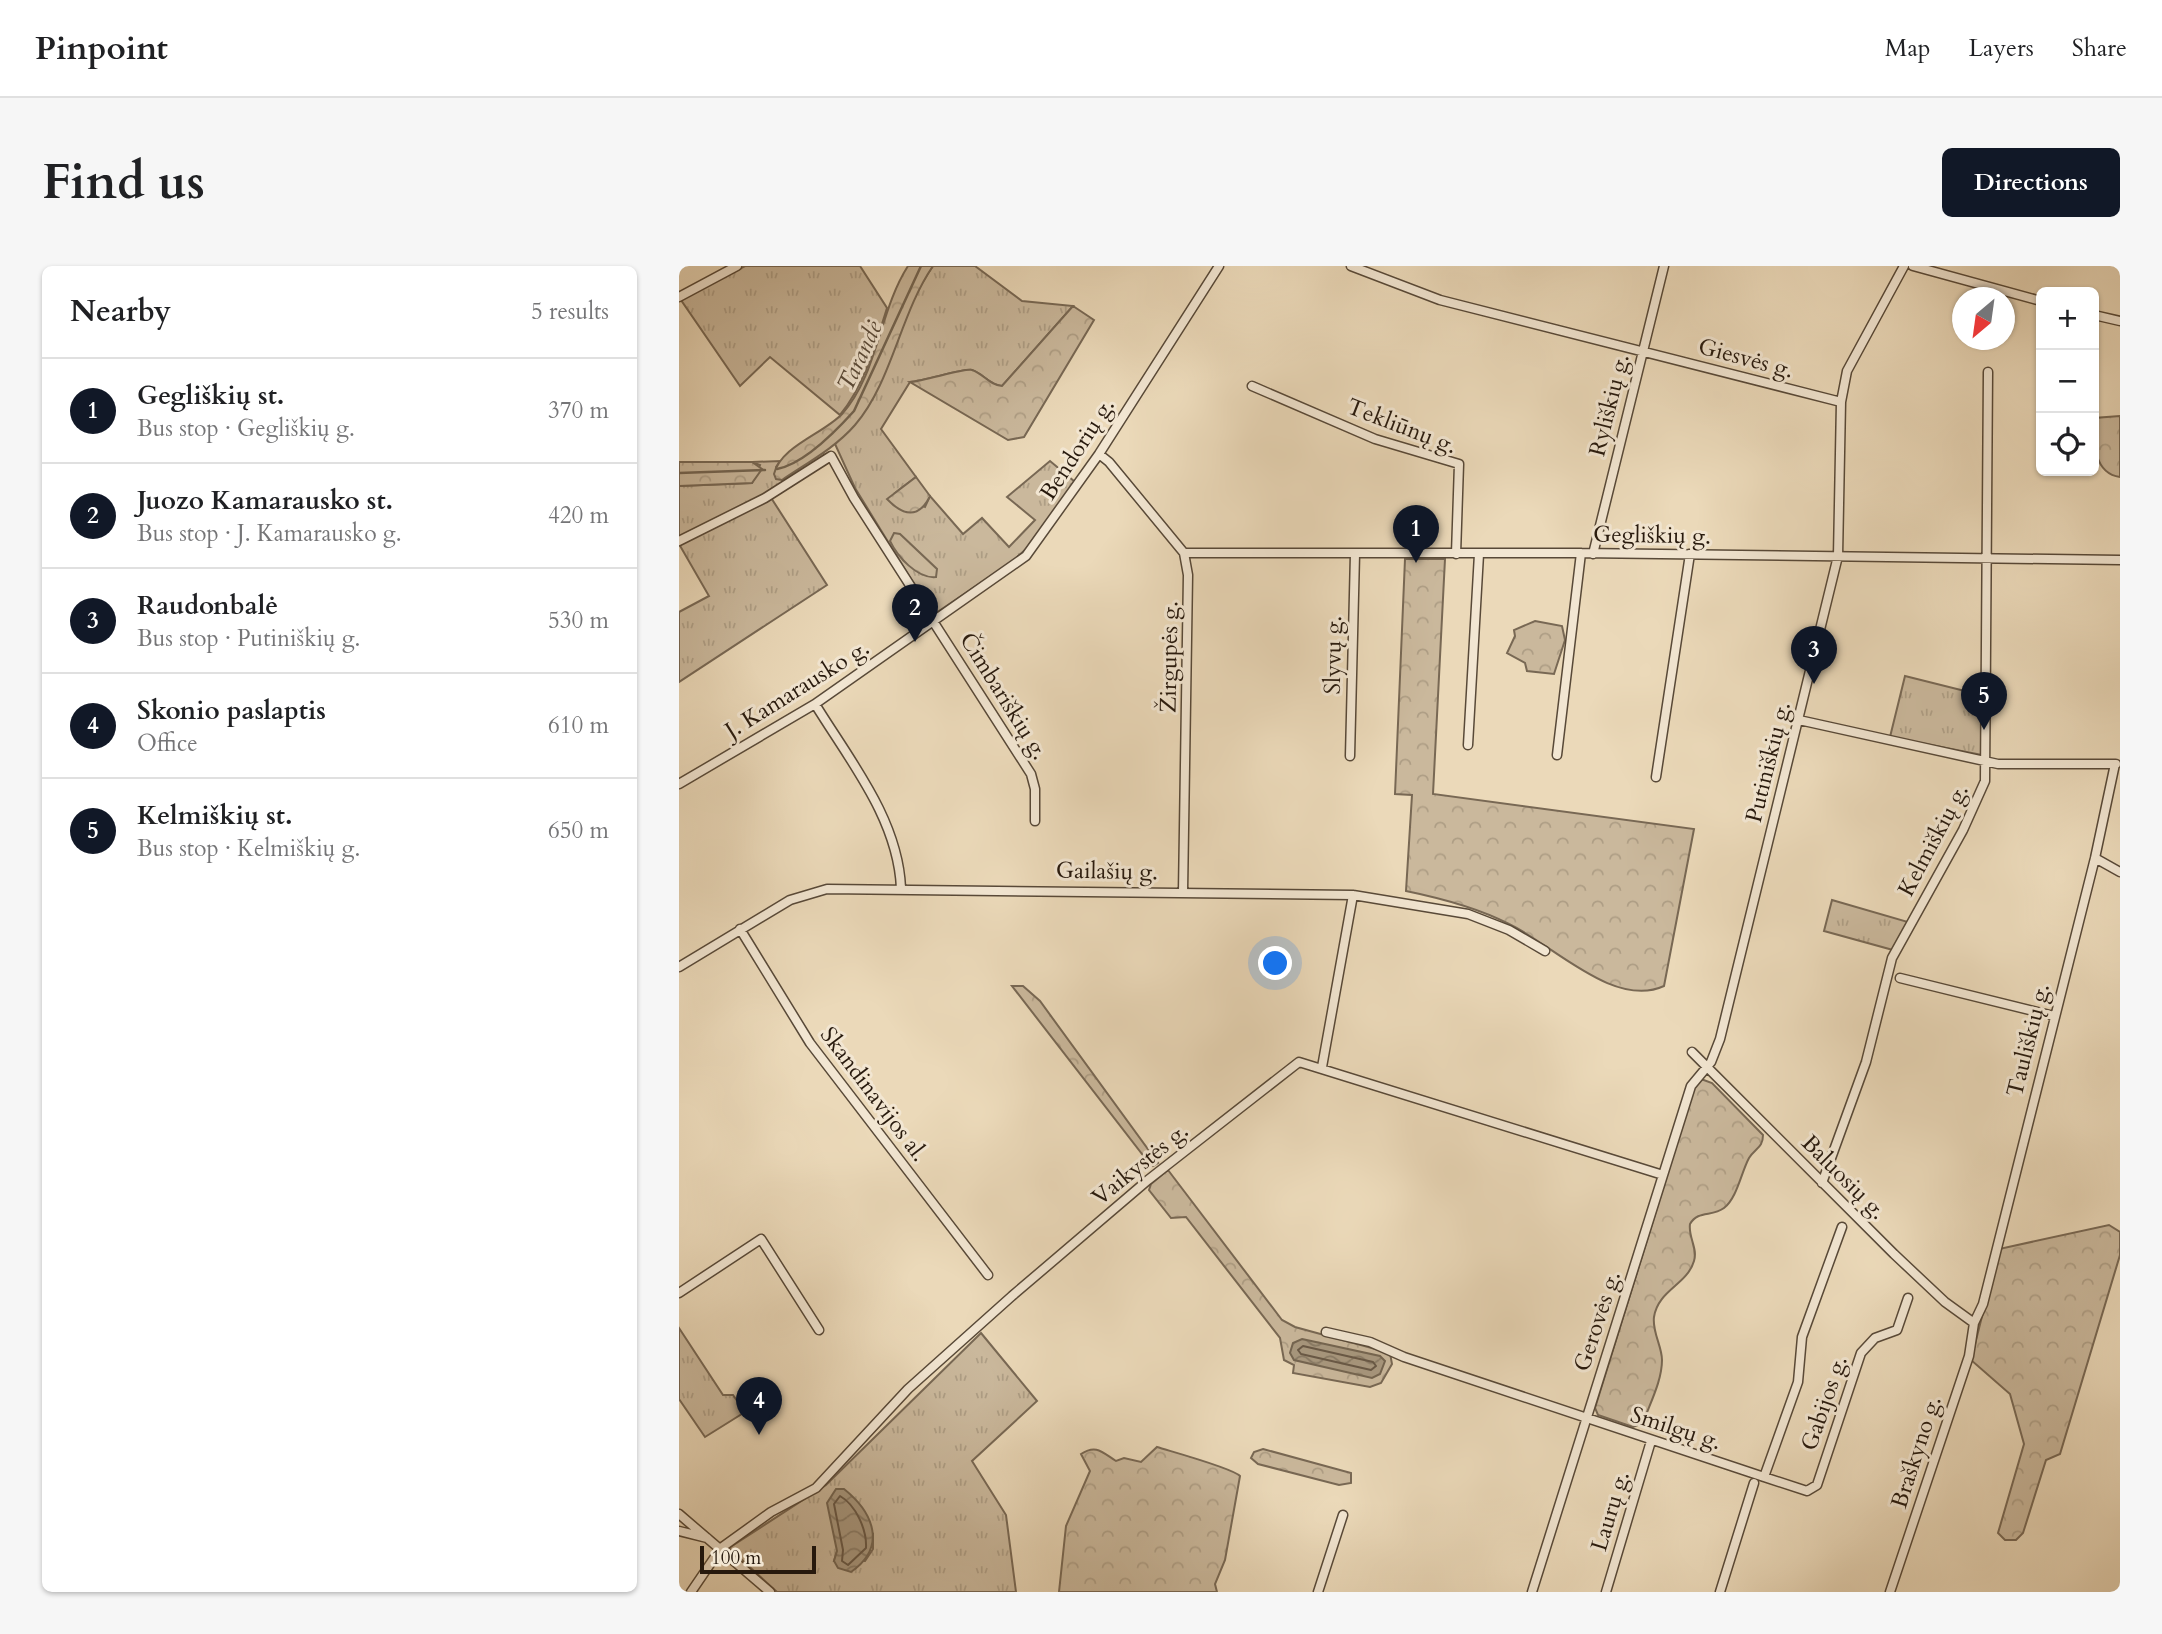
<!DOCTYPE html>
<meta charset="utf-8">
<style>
:root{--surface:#fff;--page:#f6f6f6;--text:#202124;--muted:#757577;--line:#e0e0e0;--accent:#111827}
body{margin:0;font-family:Cardo,serif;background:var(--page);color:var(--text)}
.controls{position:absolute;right:21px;top:21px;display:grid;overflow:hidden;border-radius:10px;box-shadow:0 2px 5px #0004}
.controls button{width:63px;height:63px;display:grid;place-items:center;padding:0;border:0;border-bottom:2px solid var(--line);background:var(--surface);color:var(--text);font:35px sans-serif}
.compass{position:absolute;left:1273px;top:21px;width:63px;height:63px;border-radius:50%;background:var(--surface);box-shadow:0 2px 5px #0004;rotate:209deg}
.scale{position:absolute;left:21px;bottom:18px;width:116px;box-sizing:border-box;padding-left:7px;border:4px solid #27190d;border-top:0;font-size:19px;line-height:24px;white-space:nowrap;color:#27190d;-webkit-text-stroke:5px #f2e6d2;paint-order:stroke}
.you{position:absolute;left:597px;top:698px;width:24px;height:24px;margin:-18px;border:5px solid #fff;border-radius:50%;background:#1a73e8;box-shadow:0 0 0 10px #1a73e833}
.badge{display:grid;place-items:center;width:46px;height:46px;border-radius:50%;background:var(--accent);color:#fff;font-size:23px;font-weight:700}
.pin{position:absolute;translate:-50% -58px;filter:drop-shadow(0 2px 4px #0008)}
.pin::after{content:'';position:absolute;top:37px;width:24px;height:21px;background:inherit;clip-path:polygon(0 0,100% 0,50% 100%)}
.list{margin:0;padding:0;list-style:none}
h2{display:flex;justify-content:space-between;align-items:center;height:91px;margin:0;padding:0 28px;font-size:30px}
h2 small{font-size:23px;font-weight:400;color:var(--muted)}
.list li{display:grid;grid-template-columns:46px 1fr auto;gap:21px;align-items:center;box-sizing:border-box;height:105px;padding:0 28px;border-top:2px solid var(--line)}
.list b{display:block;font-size:26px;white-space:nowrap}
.list p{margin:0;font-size:23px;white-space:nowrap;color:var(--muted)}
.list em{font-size:23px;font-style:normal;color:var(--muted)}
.icon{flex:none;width:38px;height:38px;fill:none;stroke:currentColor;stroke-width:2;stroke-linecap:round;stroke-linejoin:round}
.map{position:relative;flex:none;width:1441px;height:1326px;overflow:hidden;border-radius:10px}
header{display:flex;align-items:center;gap:42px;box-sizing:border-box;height:98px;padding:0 35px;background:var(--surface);border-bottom:2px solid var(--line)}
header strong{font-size:33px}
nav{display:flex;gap:38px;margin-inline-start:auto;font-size:24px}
.intro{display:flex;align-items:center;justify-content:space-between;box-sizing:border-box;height:168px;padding:0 42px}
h1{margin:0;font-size:49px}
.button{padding:18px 32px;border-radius:10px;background:var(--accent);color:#fff;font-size:24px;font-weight:700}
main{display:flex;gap:42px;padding:0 42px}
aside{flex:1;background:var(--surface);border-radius:10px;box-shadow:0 2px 5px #0004}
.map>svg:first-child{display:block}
</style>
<header>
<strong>Pinpoint</strong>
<nav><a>Map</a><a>Layers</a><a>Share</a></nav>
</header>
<div class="intro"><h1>Find us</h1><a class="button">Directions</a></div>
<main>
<aside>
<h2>Nearby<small>5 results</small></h2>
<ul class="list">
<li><span class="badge">1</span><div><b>Gegliškių st.</b><p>Bus stop · Gegliškių g.</p></div><em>370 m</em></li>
<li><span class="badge">2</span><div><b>Juozo Kamarausko st.</b><p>Bus stop · J. Kamarausko g.</p></div><em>420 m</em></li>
<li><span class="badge">3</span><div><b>Raudonbalė</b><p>Bus stop · Putiniškių g.</p></div><em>530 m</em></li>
<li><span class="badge">4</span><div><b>Skonio paslaptis</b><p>Office</p></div><em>610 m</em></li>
<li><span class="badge">5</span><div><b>Kelmiškių st.</b><p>Bus stop · Kelmiškių g.</p></div><em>650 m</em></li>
</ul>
</aside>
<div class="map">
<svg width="1441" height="1326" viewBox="0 0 1441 1326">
<defs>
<pattern id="grass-tufts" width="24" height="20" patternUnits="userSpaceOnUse" patternTransform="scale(1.75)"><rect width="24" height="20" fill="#cab89c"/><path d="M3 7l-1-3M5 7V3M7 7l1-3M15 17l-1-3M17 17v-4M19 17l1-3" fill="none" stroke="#ae9e85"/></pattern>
<pattern id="forest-crowns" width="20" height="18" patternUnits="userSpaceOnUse" patternTransform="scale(1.75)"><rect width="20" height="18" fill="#cab89c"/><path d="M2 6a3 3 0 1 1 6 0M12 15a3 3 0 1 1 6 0" fill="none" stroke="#ae9e85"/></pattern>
<pattern id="water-waves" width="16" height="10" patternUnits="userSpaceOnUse" patternTransform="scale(1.75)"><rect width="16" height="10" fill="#a8987f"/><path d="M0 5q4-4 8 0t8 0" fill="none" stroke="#897b66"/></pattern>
</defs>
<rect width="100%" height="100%" fill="#ebd9b9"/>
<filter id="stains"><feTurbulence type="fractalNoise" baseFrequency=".00286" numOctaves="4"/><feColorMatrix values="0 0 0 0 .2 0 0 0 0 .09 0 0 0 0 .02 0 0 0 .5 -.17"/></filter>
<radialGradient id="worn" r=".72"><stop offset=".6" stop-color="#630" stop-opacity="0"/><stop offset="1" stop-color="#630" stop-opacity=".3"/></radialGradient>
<path fill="url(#grass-tufts)" stroke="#786854" stroke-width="2" fill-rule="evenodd" d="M 66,0 L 181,0 L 208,42 C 196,80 186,118 161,149 L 91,91 L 61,120 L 2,34 Z
M 254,0 L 296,0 L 343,35 L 394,40 L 323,120 C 310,119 305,108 293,104 C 285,102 246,115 231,116 L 202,163 L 237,211 L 216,227 L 246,241 L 251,230 L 284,268 L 303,252 L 330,281 L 356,254 L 328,231 L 371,195 L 396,216 L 347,283 L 334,295 L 254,349 L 176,222 L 156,178 C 209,127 214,58 254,0 Z
M 144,186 L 145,189 L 89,227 L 148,319 L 0,416 L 0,346 L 30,330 L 0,278 L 0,220 L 73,217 L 81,199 L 73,196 L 101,195 L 97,201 L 103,214 Z
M 1226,410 L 1306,430 L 1303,489 L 1211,471 Z
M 1153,634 L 1229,656 L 1214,684 L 1145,665 Z
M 0,1062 L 44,1129 L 54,1129 L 66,1146 L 26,1171 L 0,1133 Z
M 302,1067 L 358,1135 L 293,1195 L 327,1249 L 337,1326 L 98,1326 L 50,1282 L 147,1219 ZM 194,1268 L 194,1283 L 186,1295 L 155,1295 L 158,1285 Z"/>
<path fill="url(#forest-crowns)" stroke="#786854" stroke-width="2" d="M 229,0 L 254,0 C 221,48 213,116 176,159 C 156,182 128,197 103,214 L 97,213 L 95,208 C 102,180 144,168 163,148 C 199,108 200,45 229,0 Z
M 394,40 L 415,54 L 345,171 L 329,174 L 231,116 C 246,115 285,102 293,104 C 305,108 310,119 323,120 Z
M 1441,150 L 1441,211 C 1413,207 1415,173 1415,152 Z
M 0,196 L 73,196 L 83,203 L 73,217 L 0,220 Z
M 237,211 L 251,230 C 240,253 224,250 208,233 Z
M 215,267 L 221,268 L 258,303 L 257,311 C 238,313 218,290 211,275 Z
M 726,293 L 766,293 L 754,528 L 1015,563 L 985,720 C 935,743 873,678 830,658 C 799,642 761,632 727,625 L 733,529 L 716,528 Z
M 856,355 L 883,360 L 886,374 L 875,408 L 848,405 L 846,397 L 828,387 L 836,370 L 835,364 Z
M 333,720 L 344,720 L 361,735 L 479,897 L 474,900 L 470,897 Z
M 1022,813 L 1033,817 L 1084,869 C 1084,882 1076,882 1070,892 C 1062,907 1058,932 1045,942 C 1033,951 1019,944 1011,958 C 1009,971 1019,982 1015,995 C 1008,1019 979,1024 975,1051 C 973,1066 983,1080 983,1094 C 983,1115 971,1137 964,1157 L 954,1161 L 919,1149 L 916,1142 L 1016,819 Z
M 489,904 L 603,1054 L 616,1061 L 711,1087 L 713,1098 L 702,1117 L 691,1121 L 614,1107 L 615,1099 L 605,1094 L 601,1072 L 507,951 L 492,952 L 470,924 L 472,918 Z
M 1430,959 L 1441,966 L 1441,989 L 1381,1188 L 1367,1194 L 1344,1267 L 1337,1274 L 1326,1274 L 1319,1267 L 1345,1178 L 1331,1128 L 1292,1094 L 1320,983 Z
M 478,1181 C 494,1186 553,1202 561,1210 L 546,1294 L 536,1318 L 538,1326 L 380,1326 L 387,1260 L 411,1205 L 402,1188 C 417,1178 423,1186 437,1195 L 445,1192 L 462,1196 Z
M 584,1183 L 672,1207 L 672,1217 L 660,1219 L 579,1198 L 572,1192 L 575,1186 Z"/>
<path fill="url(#water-waves)" stroke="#746551" stroke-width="2" d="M 623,1073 L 701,1090 L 706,1095 L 701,1108 L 693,1112 L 615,1094 L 611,1087 L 614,1077 Z
M 157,1223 L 165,1223 C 195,1247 208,1281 172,1306 L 159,1302 L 155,1295 L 158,1285 L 148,1237 Z"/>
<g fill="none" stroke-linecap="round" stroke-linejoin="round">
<path stroke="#685846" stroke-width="2" d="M 624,1080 L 694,1096 L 697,1100 L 692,1104 L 622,1088 L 619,1084 Z
M 161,1230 C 177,1239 188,1264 187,1282 L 169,1299 L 163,1295 L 164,1284 L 155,1238 Z"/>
<path stroke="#746551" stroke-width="2.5" d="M 98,203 C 125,198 157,165 175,145 L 242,0
M 0,207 L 86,204"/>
<defs>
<path id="minor" d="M 672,0 L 761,34 L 1162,136
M 1234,0 L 1362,35
M 0,31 L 58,0
M 1415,49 L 1441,55
M 573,120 L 696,173 L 780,198 L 777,288
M 420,188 L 430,196 L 505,287 L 509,309 L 504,626
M 0,275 L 86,232 L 152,190 L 175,232 L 352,508 L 356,523 L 356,555
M 505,287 L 902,287 L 1441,294
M 914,288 L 985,0
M 136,438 C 171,495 219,553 222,622
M 1120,454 L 1319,498 L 1437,498
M 789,479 L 800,288
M 878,489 L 902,287
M 671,490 L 676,288
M 977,511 L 1011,288
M 0,518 L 136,438 L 347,290 L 420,188 L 540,0
M 1416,592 L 1441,606
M 61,663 L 131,777 L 309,1009
M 0,701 L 111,634 L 148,623 L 674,629 L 789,648 L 830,664 L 866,685
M 1221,712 L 1375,750
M 1013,786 L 1215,988 L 1266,1036 L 1295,1057
M 643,801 L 674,629
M 1143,917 L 1187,796 L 1213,692 L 1284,564 L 1306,515 L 1309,106
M 0,1027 L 82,973 L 140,1064
M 647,1066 L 691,1076 L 725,1091 L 1085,1211 L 1119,1116 L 1123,1071 L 1163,961
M 1085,1211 L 1128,1225 L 1138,1219 L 1182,1087 L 1196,1072 L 1218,1064 L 1229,1032
M 0,1248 L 91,1326
M 0,1265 L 28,1272
M 12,1326 L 42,1282 L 92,1246 L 137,1222 L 229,1123 L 333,1030 L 469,914 L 620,796 L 984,909
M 639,1326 L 664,1249
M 853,1326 L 1012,820 L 1032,796 L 1041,773 L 1159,290 L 1162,136 L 1168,105 L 1225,0
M 927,1326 L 972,1175
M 1041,1326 L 1075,1217
M 1211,1326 L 1290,1090 L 1295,1057 L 1304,1038 L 1416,592 L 1436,498"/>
</defs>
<use href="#minor" stroke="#584938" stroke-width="11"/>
<use href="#minor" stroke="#f2e6d2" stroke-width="8"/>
</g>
<g text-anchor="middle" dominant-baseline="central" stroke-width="6" stroke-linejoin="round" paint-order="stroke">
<g font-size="23" fill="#27190d" stroke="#f2e6d2">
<text transform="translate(1067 92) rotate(15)">Giesvės g.</text>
<text transform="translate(930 139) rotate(-76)">Ryliškių g.</text>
<text transform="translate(723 160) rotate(21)">Tekliūnų g.</text>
<text transform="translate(398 183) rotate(-57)">Bendorių g.</text>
<text transform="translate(973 269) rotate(1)">Gegliškių g.</text>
<text transform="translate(654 389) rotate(-89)">Slyvų g.</text>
<text transform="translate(490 391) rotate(-89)">Žirgupės g.</text>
<text transform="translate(118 423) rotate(-32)">J. Kamarausko g.</text>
<text transform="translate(325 430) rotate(58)">Čimbariškių g.</text>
<text transform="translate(1089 496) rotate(-76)">Putiniškių g.</text>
<text transform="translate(1254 574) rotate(-62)">Kelmiškių g.</text>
<text transform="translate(428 605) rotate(1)">Gailašių g.</text>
<text transform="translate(1349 774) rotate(-76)">Tauliškių g.</text>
<text transform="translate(195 828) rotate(53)">Skandinavijos al.</text>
<text transform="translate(461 898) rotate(-39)">Vaikystės g.</text>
<text transform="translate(1165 911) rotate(45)">Baluosių g.</text>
<text transform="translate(918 1055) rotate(-72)">Gerovės g.</text>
<text transform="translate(1145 1137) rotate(-71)">Gabijos g.</text>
<text transform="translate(997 1162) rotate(18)">Smilgų g.</text>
<text transform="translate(1237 1186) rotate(-72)">Braškyno g.</text>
<text transform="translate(931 1245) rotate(-73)">Laurų g.</text>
</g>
<g font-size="24" font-style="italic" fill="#5b4c3b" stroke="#f2e6d2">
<text transform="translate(181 90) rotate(-65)">Tarandė</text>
</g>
</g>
<rect width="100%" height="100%" filter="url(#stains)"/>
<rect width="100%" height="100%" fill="url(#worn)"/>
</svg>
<div class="controls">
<button>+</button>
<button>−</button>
<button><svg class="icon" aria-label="locate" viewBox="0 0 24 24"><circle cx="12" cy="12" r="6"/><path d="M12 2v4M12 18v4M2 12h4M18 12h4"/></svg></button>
</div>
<svg class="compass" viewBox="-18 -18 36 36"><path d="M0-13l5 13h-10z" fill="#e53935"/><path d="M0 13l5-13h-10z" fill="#757577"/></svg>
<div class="scale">100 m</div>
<div class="you"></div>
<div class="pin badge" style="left:737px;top:297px">1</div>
<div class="pin badge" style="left:236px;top:376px">2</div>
<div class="pin badge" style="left:1135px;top:418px">3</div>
<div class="pin badge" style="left:80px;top:1169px">4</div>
<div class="pin badge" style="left:1305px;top:464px">5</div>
</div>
</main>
